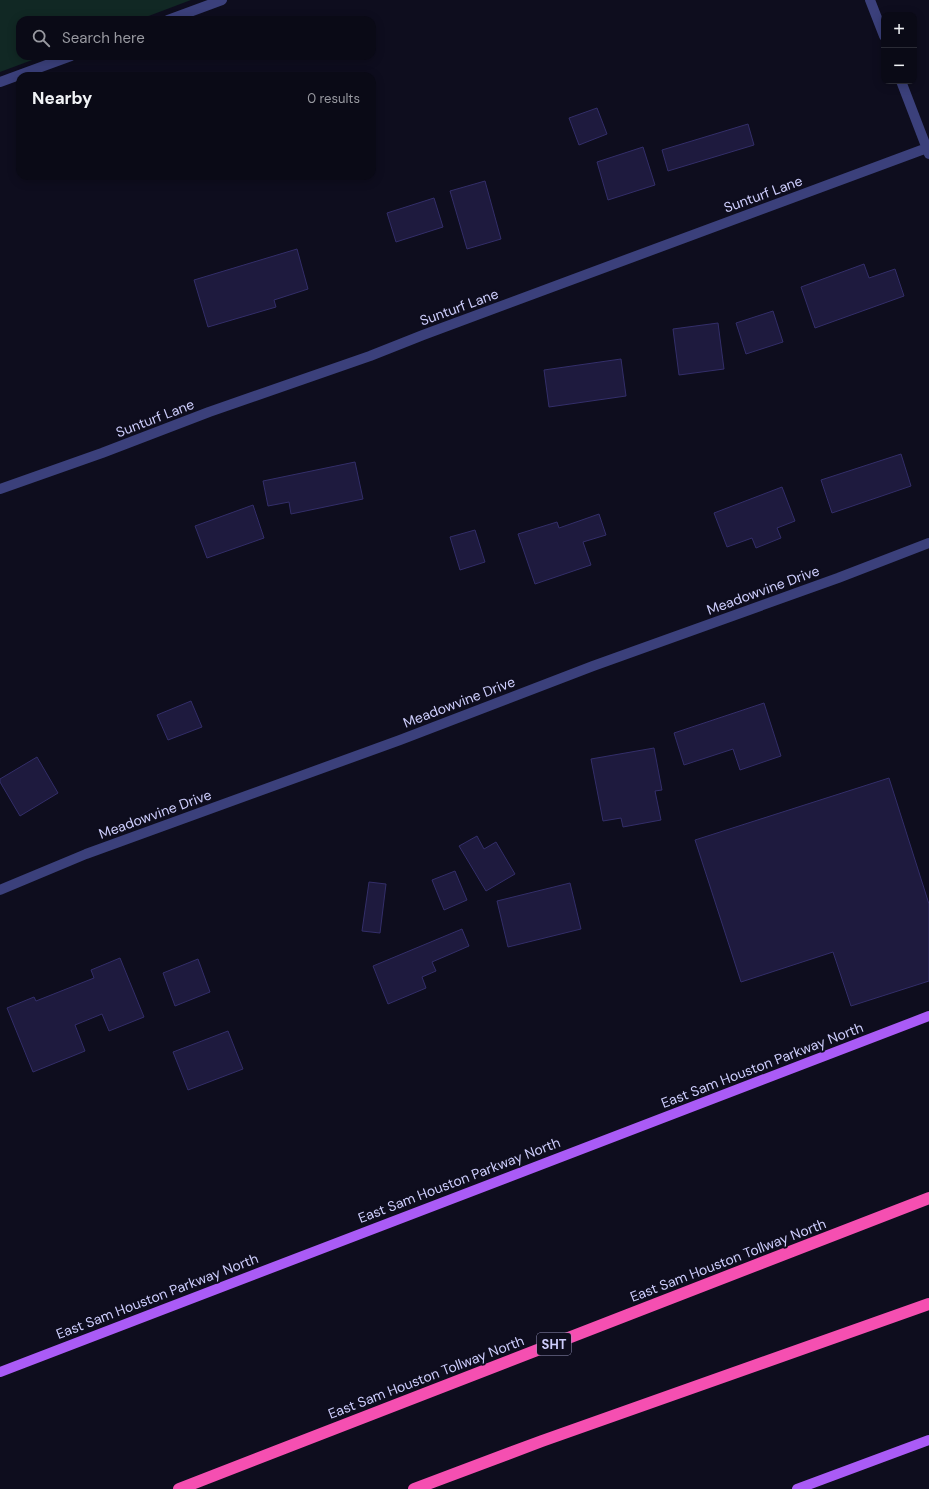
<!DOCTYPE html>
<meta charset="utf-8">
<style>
:root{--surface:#0a0a16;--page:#181823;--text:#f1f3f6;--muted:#999aa1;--line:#2a2b35}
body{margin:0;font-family:"DM Sans",sans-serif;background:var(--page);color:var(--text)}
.controls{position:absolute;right:12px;top:12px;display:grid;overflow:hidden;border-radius:8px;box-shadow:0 2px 10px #0003}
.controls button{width:36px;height:36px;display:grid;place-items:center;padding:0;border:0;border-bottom:1px solid var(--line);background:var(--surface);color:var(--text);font:20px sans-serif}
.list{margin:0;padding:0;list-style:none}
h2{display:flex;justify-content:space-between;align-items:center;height:52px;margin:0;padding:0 16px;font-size:17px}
h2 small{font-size:13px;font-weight:400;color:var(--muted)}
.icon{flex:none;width:22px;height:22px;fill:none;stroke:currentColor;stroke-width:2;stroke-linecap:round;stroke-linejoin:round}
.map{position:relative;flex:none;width:929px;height:1489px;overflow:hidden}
.search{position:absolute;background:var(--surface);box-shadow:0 2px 10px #0003;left:16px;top:16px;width:360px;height:44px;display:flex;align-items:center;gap:10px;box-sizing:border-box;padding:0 14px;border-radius:12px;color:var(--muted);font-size:15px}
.panel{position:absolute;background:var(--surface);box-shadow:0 2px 10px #0003;left:16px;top:72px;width:360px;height:108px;border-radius:12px}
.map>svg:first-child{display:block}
</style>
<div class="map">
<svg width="929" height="1489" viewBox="0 0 929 1489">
<rect width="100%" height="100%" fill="#0e0d1e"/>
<path fill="#112824" d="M 0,0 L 191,0 L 138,20 L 20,20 L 20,56 L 43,56 L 0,72 Z"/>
<path fill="#1e1a3e" stroke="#332e69" d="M 597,108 L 607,134 L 579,145 L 569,118 Z
M 748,124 L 754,145 L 668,171 L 662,150 Z
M 643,147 L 655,185 L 608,200 L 597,162 Z
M 485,181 L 501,239 L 467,249 L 450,191 Z
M 434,198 L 443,227 L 396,242 L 387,213 Z
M 297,249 L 308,289 L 274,300 L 276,307 L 208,327 L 194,280 Z
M 864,264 L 869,278 L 895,269 L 904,296 L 815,328 L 801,287 Z
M 773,311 L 783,342 L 746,354 L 736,323 Z
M 718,323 L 724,369 L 679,375 L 673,329 Z
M 621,359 L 626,396 L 549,407 L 544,370 Z
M 901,454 L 911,486 L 832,513 L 821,480 Z
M 355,462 L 363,499 L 291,514 L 289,502 L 268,506 L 263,481 Z
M 782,487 L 795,521 L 777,528 L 781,538 L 756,548 L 752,538 L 727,547 L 714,513 Z
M 253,505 L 264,538 L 207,558 L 195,526 Z
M 599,514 L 606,535 L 583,542 L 591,565 L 535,584 L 518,534 L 557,522 L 559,528 Z
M 475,530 L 485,562 L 460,570 L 450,537 Z
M 191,701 L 202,727 L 168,740 L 157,715 Z
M 764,703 L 781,756 L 740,770 L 733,749 L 684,765 L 674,733 Z
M 654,748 L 662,790 L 655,791 L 661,820 L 623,827 L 621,818 L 603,821 L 591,759 Z
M 37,757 L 58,793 L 20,816 L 0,782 L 0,779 Z
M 889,778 L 929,904 L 929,981 L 851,1006 L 833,952 L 741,982 L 695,840 Z
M 477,836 L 484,849 L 496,842 L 515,874 L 486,891 L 459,846 Z
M 455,871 L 467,900 L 444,910 L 432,880 Z
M 369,882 L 386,884 L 380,933 L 362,931 Z
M 570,883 L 581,929 L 508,947 L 497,901 Z
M 462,929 L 469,946 L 432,962 L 436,971 L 422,977 L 426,988 L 388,1004 L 373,966 Z
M 120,958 L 144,1017 L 109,1031 L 102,1014 L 75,1025 L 85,1051 L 33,1072 L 7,1008 L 34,997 L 36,1001 L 94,978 L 91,970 Z
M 198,959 L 210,992 L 175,1006 L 163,973 Z
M 228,1031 L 243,1069 L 188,1090 L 173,1052 Z"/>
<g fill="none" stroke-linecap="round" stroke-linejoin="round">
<path stroke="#3b407b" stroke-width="10" d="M 870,0 L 884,36
M 168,20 L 222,0
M 901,81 L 929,154
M 0,82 L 71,56
M 0,489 L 102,453 L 209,412 L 370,356 L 423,335 L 927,148
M 0,890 L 86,854 L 400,740 L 593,666 L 838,578 L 929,543"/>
<path stroke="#aa5bf6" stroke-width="10" d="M 0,1372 L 929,1016
M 797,1489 L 929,1440"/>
<path stroke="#f54fb1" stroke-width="12" d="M 179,1489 L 929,1198
M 414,1489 L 542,1441 L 929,1304"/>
</g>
<g text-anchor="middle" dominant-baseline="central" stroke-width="4" stroke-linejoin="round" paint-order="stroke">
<rect fill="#0e0d1e" stroke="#9493b9" stroke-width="1" x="537" y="1333" width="34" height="22" rx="3"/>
<g font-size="13" font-weight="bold" fill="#cdcdfc">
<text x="554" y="1344">SHT</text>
</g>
<g font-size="14" fill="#cdcdfc" stroke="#0e0d1e">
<text transform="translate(763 194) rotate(-20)">Sunturf Lane</text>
<text transform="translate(459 307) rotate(-20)">Sunturf Lane</text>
<text transform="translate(155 418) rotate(-21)">Sunturf Lane</text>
<text transform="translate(763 590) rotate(-20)">Meadowvine Drive</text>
<text transform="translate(459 702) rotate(-21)">Meadowvine Drive</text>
<text transform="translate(155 814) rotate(-20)">Meadowvine Drive</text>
<text transform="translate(762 1065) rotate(-21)">East Sam Houston Parkway North</text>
<text transform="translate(459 1180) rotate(-21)">East Sam Houston Parkway North</text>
<text transform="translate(728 1260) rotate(-21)">East Sam Houston Tollway North</text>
<text transform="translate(157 1296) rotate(-21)">East Sam Houston Parkway North</text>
<text transform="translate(426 1377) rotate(-21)">East Sam Houston Tollway North</text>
</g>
</g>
</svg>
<div class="controls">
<button>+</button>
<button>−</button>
</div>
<div class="search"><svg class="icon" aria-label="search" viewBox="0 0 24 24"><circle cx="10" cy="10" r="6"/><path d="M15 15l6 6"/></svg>Search here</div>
<section class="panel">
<h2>Nearby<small>0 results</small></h2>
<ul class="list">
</ul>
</section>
</div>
